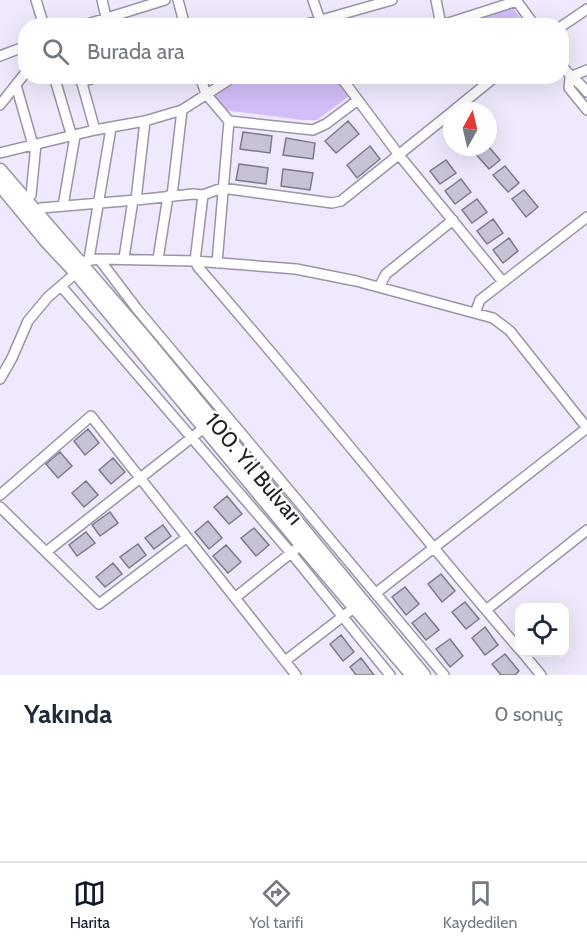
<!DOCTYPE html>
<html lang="tr">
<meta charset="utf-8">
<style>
:root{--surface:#fff;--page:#f6f6f7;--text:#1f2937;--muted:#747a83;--line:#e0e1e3;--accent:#111827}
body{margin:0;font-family:Cabin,sans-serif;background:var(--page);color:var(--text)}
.controls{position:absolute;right:18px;bottom:18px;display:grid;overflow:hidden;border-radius:12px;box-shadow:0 6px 24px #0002}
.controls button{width:54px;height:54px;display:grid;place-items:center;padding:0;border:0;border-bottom:2px solid var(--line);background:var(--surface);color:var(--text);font:30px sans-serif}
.compass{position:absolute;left:443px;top:102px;width:54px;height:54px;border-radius:50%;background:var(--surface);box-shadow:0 6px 24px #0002;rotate:8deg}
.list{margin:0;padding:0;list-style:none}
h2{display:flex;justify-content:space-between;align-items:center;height:78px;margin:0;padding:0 24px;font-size:26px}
h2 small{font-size:20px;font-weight:400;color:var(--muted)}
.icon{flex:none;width:33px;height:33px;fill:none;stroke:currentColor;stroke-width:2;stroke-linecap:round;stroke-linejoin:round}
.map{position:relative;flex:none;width:587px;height:675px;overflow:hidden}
.search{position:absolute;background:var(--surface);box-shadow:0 6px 24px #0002;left:18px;right:18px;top:18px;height:66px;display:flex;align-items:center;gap:15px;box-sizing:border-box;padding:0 21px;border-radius:24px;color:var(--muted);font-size:22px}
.sheet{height:186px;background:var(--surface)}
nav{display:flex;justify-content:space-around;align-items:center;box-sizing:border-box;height:84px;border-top:2px solid var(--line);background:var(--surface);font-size:16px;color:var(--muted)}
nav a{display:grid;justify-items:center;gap:3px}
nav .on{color:var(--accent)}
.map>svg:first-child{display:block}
</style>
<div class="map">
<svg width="587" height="675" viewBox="0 0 587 675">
<rect width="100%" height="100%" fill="#f0e9fd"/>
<path fill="#d3bef9" d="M 512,7 L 526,25 L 449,26 Z
M 333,76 L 349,96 L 317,120 L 302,120 L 224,110 L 215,94 L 248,77 Z"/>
<path fill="#c8c2d5" stroke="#7f798a" stroke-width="1.5" d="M 348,121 L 359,134 L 336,153 L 325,141 Z
M 243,132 L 272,136 L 270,153 L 240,149 Z
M 286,138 L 315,143 L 313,159 L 283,155 Z
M 370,146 L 380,159 L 357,178 L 347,165 Z
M 488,146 L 500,160 L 489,169 L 474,152 L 480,147 Z
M 446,160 L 456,173 L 440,184 L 430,171 Z
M 239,164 L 268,168 L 266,184 L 236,180 Z
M 505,166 L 519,183 L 508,192 L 493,175 Z
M 283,169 L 313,173 L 310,190 L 281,186 Z
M 461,179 L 471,192 L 455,204 L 445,191 Z
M 524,190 L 538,207 L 526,217 L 512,199 Z
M 477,199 L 487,212 L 472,223 L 462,210 Z
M 493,219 L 503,233 L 487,244 L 477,231 Z
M 509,238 L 518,251 L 503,263 L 493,250 Z
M 88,429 L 99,443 L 85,455 L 74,441 Z
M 60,452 L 72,466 L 58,478 L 46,464 Z
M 113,458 L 125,472 L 111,484 L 99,470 Z
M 86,481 L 98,495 L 84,507 L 72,493 Z
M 227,496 L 242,514 L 229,524 L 214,507 Z
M 110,512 L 118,523 L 100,536 L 92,525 Z
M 208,521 L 222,538 L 209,549 L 195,532 Z
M 163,525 L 171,536 L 154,549 L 145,538 Z
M 254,528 L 269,545 L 256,556 L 241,538 Z
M 86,532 L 95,543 L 77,556 L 69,545 Z
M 138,544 L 146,555 L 129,568 L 120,557 Z
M 226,545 L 241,562 L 228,573 L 213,556 Z
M 113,563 L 122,574 L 105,587 L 96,577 Z
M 441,574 L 455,591 L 442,602 L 428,584 Z
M 405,587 L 419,604 L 406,615 L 392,597 Z
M 465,602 L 479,619 L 466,629 L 452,612 Z
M 425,613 L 439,630 L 426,640 L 412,623 Z
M 485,627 L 498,645 L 485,655 L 472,638 Z
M 341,635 L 354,652 L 343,661 L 330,644 Z
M 450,639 L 463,656 L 450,667 L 436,649 Z
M 505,654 L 519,671 L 515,675 L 501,675 L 492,664 Z
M 361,658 L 374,675 L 356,675 L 350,667 Z"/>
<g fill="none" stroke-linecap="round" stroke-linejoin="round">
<defs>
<path id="minor" d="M 36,0 L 44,26
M 102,0 L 106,17
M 178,0 L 185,26
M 313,0 L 320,20
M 436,0 L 441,25
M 516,0 L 535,26
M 81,26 L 165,0
M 300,26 L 392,0
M 439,26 L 517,1
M 562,26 L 587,9
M 0,56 L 26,46
M 562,65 C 569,77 579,81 587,92
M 54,76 L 72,137
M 80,76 L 95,130
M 200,76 L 206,94 L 229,121 L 217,263
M 340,76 L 399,155 L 503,282
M 570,77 L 587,70
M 570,78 L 569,88 L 587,110
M 81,82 L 101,76
M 16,85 L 33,145
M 0,105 L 26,72
M 453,111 L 496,76
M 229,121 L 313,130 L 326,124 L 358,100
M 0,153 L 95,130 L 145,121 L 182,110 L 235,76
M 31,195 L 36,144
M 203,195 L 222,188 L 332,203 L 341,201 L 452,112
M 172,196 L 182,110
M 63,206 L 75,136
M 41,208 L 136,200 L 145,121
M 124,258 L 133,200
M 89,259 L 111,128
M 99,259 L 137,309 L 444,675
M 158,259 L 168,196
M 195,261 L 198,267 C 307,392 411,523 520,650
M 195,261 L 296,269 L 356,281 L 493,318 L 510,331 L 587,428
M 82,265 L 85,261 L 99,259 L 195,261 L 203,195 L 193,194 L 136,200
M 61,286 L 291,553 L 390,675
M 379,287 L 386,274 L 453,220
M 475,313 L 480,300 L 587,217
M 0,379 L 12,358 L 28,321 L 48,297 L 76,273
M 0,495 L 91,416 L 296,675
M 0,507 L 99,604 L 186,538
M 46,552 L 204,428
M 376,593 L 587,428
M 236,597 L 301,545
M 486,610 L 587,530
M 522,652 L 541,675
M 285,661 L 355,607"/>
<path id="major" d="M 0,170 L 141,333 L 424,675
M 0,185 L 46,241 L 76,273 L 307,552 L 412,675"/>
</defs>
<use href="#minor" stroke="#9a94a6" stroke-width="12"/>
<use href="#major" stroke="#9a94a6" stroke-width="15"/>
<use href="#minor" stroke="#fff" stroke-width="9"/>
<use href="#major" stroke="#fff" stroke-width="12"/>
</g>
<g text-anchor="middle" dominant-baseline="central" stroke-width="5" stroke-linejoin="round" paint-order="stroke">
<g font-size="22" fill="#211e25" stroke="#fff">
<text transform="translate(254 469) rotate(50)">100. Yıl Bulvarı</text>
</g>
</g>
</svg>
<div class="controls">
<button><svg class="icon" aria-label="locate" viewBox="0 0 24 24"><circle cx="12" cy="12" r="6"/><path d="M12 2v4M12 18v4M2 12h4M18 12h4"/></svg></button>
</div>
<svg class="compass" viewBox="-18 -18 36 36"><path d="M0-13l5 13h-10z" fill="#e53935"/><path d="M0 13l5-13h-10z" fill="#747a83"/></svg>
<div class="search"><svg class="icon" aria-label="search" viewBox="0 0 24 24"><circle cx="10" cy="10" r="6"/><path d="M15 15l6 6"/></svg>Burada ara</div>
</div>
<section class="sheet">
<h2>Yakında<small>0 sonuç</small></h2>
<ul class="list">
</ul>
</section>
<nav>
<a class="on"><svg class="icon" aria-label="map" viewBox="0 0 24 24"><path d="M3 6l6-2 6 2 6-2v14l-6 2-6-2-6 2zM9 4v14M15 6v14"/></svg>Harita</a>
<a><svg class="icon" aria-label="directions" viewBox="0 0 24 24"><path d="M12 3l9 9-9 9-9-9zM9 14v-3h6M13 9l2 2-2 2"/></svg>Yol tarifi</a>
<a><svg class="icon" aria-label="saved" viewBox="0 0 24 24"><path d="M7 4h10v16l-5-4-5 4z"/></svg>Kaydedilen</a>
</nav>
